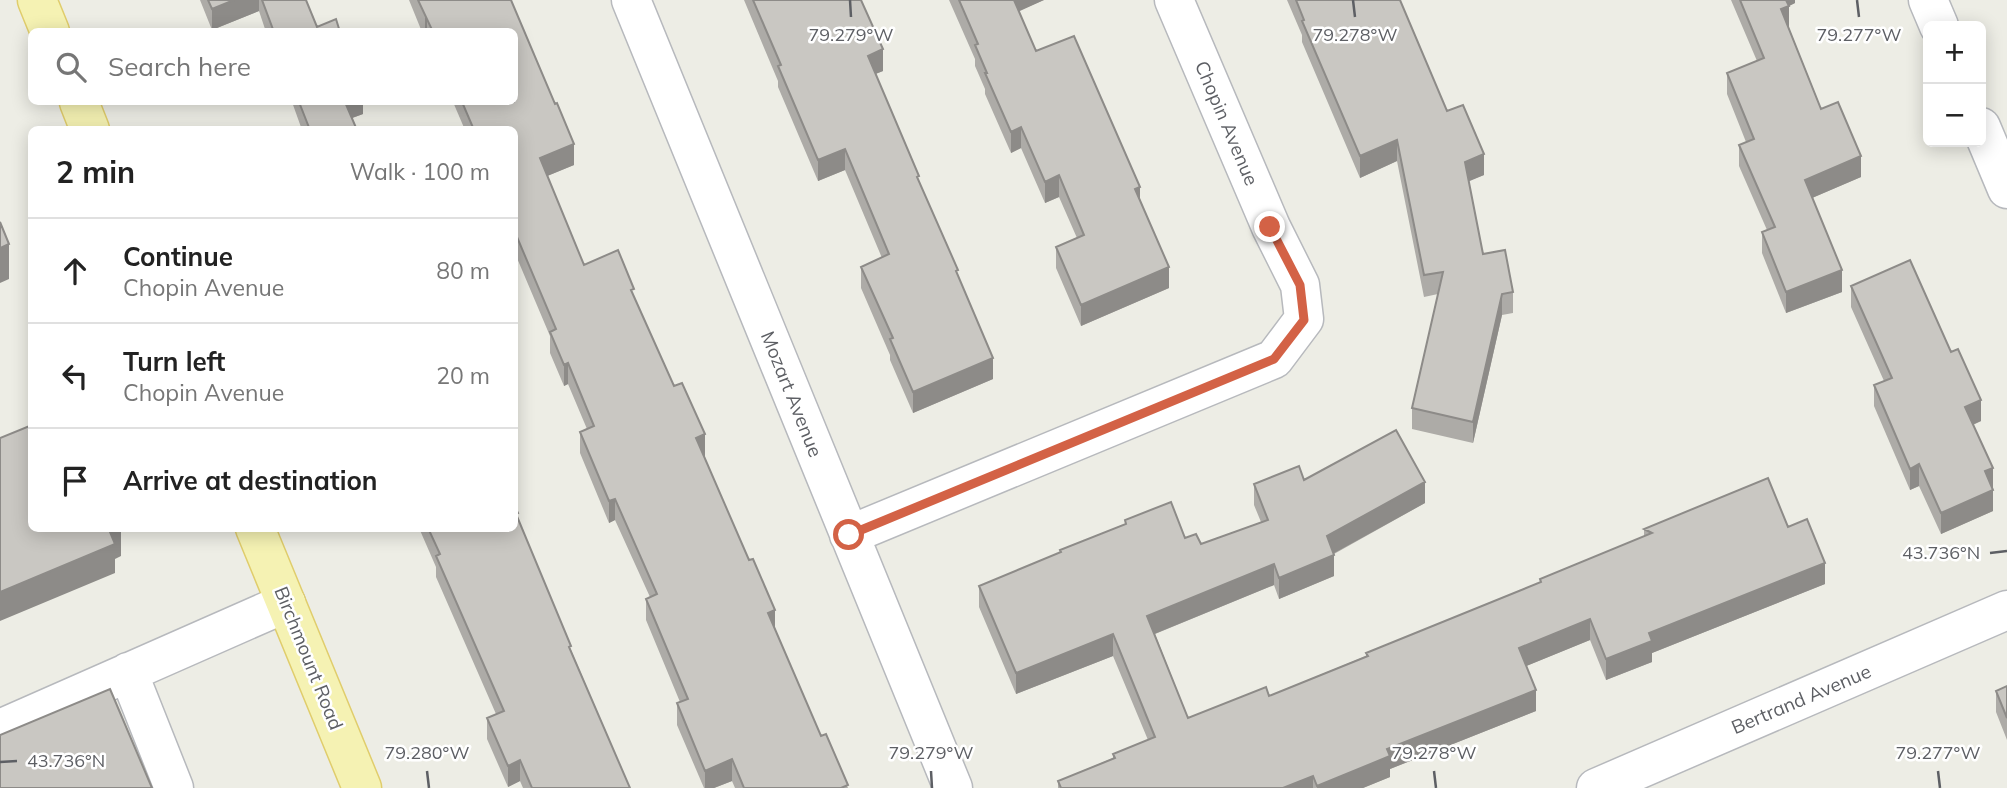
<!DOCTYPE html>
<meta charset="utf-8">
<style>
:root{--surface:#fff;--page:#f6f6f6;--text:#222;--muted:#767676;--line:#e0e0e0}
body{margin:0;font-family:Mulish,sans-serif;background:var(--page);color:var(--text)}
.controls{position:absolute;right:21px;top:21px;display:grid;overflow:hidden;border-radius:10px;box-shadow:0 4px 18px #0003}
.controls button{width:63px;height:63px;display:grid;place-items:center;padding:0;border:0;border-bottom:2px solid var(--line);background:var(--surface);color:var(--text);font:35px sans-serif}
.stop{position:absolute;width:21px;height:21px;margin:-16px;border:5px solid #d36246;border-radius:50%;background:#fff}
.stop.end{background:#d36246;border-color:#fff;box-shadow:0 2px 7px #0008}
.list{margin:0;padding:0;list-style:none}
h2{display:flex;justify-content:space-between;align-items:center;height:91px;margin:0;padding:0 28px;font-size:30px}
h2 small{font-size:23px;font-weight:400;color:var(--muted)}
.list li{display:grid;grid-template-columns:46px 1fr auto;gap:21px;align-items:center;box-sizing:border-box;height:105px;padding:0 28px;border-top:2px solid var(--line)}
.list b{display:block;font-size:26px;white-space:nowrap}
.list p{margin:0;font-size:23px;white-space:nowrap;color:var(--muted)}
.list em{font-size:23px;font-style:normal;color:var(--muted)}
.icon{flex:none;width:38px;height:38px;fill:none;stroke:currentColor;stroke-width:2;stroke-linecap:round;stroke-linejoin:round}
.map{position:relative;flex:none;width:2007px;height:788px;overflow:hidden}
.search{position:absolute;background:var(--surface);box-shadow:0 4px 18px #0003;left:28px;top:28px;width:490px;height:77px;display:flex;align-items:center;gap:18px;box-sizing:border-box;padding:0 24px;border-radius:10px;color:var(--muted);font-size:26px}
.panel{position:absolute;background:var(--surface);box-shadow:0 4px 18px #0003;left:28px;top:126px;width:490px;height:406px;border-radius:10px}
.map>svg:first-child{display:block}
</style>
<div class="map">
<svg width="2007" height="788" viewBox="0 0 2007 788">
<rect width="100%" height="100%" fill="#edede5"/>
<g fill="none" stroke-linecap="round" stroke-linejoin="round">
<defs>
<path id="minor" d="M 631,0 L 953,788
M 1928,0 L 1939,26
M 1981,127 L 2007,189
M 849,535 L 1274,359 L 1304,319 L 1300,285 L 1271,227 L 1174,0
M 128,672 L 174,788
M 0,729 L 286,603
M 1596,788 L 2007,610"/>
<path id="major" d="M 37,0 L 50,32
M 79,102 L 90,130
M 255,528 L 362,788"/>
</defs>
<use href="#minor" stroke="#b7b9bd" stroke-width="41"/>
<use href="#major" stroke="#e0cd6c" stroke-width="41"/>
<use href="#minor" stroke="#fff" stroke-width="38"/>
<use href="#major" stroke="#f5f2b3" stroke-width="38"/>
</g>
<path fill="#adaba7" d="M 200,0 L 306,0 L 317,27 L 340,32 L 266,32 L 259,11 L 212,30 Z
M 409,0 L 511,0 L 574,165 L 547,176 L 584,265 L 634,297 L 705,456 L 703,456 L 775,631 L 821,736 L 848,788 L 735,788 L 732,781 L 714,788 L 704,788 L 677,725 L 677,703 L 680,702 L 646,620 L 646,599 L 650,597 L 615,520 L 609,523 L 580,453 L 580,432 L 587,429 L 568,384 L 564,386 L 550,353 L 550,336 L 514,251 L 514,130 L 465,130 L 453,102 L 514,102 L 514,32 L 422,32 Z
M 744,0 L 861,0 L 883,71 L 875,74 L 958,275 L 993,379 L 913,413 L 890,360 L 890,355 L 861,288 L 861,267 L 882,258 L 845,170 L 818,181 L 778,87 L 778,81 Z
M 949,0 L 1044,0 L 1018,11 L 1036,51 L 1140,199 L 1169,288 L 1081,326 L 1056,268 L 1056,247 L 1077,238 L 1059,197 L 1045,203 L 1021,148 L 1011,153 L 985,94 L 985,89 L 975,66 L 975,59 Z
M 1287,0 L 1400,0 L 1447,111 L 1484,175 L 1468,181 L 1483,254 L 1513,292 L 1513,313 L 1502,315 L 1473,443 L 1412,429 L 1412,408 L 1438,294 L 1424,297 L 1397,161 L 1360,178 L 1302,42 L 1302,35 Z
M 1731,0 L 1795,0 L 1795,3 L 1789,6 L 1788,27 L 1821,109 L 1861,177 L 1812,198 L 1842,292 L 1786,313 L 1762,253 L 1762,232 L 1767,230 L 1739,166 L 1739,145 L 1746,142 L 1727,94 L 1727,73 L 1757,61 Z
M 292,102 L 363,102 L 363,114 L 352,118 L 357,130 L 302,130 Z
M 1851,286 L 1981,421 L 1973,425 L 1993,468 L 1993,511 L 1941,534 L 1919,486 L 1910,490 L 1874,406 L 1874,385 L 1884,381 L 1851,307 Z
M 1304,480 L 1425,503 L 1334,554 L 1334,576 L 1279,599 L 1274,585 L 1155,634 L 1188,718 L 1269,696 L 1366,656 L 1366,653 L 1540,582 L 1540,579 L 1644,537 L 1644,529 L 1788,527 L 1825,584 L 1652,653 L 1652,662 L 1606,680 L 1590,640 L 1526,666 L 1536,711 L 1390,769 L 1390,777 L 1363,788 L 1058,788 L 1058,781 L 1113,758 L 1113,754 L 1148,740 L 1113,656 L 1016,694 L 979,607 L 979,586 L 1060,553 L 1060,550 L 1125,524 L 1125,520 L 1185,538 L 1201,544 L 1261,522 L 1254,505 L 1254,484 Z
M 518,520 L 571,650 L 630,788 L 523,788 L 520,781 L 508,787 L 487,739 L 487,718 L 496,714 L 436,577 L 436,567 L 419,528 L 514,528 Z
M 2007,686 L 2007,740 L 1996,712 L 1996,691 Z"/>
<path fill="#8d8b88" d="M 234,0 L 259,0 L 259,11 L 212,30 L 212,9 Z
M 1011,0 L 1044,0 L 1011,15 Z
M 1781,0 L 1795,0 L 1795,3 L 1789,6 L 1789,27 L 1781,30 Z
M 427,17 L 427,32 L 425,32 L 425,18 Z
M 883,49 L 883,71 L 868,77 L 868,56 Z
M 344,102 L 363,102 L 363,114 L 344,121 Z
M 1021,127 L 1021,148 L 1011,153 L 1011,132 Z
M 1397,140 L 1397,161 L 1360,178 L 1360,156 Z
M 574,144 L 574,165 L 540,179 L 540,158 Z
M 845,149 L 845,170 L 818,181 L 818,160 Z
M 1484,154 L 1484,175 L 1465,183 L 1465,162 Z
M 1861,156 L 1861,177 L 1805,201 L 1805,180 Z
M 1059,175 L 1059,197 L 1045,203 L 1045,182 Z
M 1140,187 L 1140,208 L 1135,189 Z
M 9,244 L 9,279 L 0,283 L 0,248 Z
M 1169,267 L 1169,288 L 1081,326 L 1081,305 Z
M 1842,270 L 1842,292 L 1786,313 L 1786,292 Z
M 1502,294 L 1502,315 L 1473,443 L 1473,422 Z
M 993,358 L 993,379 L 913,413 L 913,392 Z
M 568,363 L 568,384 L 564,386 L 564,365 Z
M 1981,400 L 1981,421 L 1965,428 L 1965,407 Z
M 705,434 L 705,456 L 696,459 L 696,438 Z
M 1919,464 L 1919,486 L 1910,490 L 1910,469 Z
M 1993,468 L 1993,489 L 1985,471 Z
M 1425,482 L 1425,503 L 1327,557 L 1327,536 Z
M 1993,490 L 1993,511 L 1941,534 L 1941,513 Z
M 615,499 L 615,520 L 609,523 L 609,501 Z
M 118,528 L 121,528 L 121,556 L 115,559 L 115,573 L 0,621 L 0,592 Z
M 1334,555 L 1334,576 L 1279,599 L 1279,578 Z
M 1825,563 L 1825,584 L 1652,653 L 1652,662 L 1606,680 L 1606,659 L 1649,633 Z
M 1274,564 L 1274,585 L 1147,637 L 1147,616 Z
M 775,610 L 775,631 L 768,613 Z
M 1590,619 L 1590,640 L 1519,669 L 1519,648 Z
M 1113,634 L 1113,656 L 1016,694 L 1016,673 Z
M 1536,690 L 1536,711 L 1390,769 L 1390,777 L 1363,788 L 1317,788 L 1317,786 L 1387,749 Z
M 732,759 L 732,781 L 714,788 L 705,788 L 705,771 Z
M 520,760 L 520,781 L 508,787 L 508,766 Z
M 1313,776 L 1313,788 L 1283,788 Z"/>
<path fill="#c9c7c2" stroke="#8d8b88" stroke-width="2" d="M 208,0 L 234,0 L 212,9 Z
M 262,0 L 306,0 L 317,27 L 336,19 L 340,32 L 274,32 Z
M 418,0 L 511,0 L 555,104 L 557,103 L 574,144 L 540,158 L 584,265 L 618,250 L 634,289 L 631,290 L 674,386 L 682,383 L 705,434 L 696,438 L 749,560 L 753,559 L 775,610 L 768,613 L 821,736 L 826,734 L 848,785 L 841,788 L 744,788 L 732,759 L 705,771 L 677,703 L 688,699 L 646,599 L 657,594 L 615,499 L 609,501 L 580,432 L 594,426 L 568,363 L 564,365 L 550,332 L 556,329 L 514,230 L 514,130 L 474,130 L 462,102 L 514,102 L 514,32 L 433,32 Z
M 753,0 L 861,0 L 883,49 L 868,56 L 919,176 L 917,177 L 958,270 L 956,271 L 993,358 L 913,392 L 890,339 L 893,338 L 861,267 L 889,254 L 845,149 L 818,160 L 778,66 L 781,65 Z
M 959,0 L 1014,0 L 1036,51 L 1074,36 L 1140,187 L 1135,189 L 1169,267 L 1081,305 L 1056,247 L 1084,235 L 1059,175 L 1045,182 L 1021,127 L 1011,132 L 985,73 L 987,73 L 975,45 L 978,44 Z
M 1296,0 L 1400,0 L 1447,111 L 1463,105 L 1484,154 L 1465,162 L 1483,254 L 1505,250 L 1513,292 L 1502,294 L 1473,422 L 1412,408 L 1443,272 L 1424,275 L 1397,140 L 1360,156 L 1302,21 L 1304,20 Z
M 1740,0 L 1786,0 L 1789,6 L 1781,9 L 1821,109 L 1838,102 L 1861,156 L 1805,180 L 1842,270 L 1786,292 L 1762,232 L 1775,227 L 1739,145 L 1754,139 L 1727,73 L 1764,58 Z
M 299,102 L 345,102 L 357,130 L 310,130 Z
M 0,222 L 9,244 L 0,248 Z
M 1910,260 L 1951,352 L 1958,349 L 1981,400 L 1965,407 L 1993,468 L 1985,471 L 1993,490 L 1941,513 L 1919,464 L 1910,469 L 1874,385 L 1892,378 L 1851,286 Z
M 32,425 L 32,528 L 118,528 L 110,532 L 115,544 L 0,592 L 0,438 Z
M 1396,430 L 1425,482 L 1327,536 L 1334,555 L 1279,578 L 1274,564 L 1147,616 L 1188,718 L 1266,687 L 1269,696 L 1368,656 L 1366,653 L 1541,582 L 1540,579 L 1652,533 L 1644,529 L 1768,478 L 1788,527 L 1807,519 L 1825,563 L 1649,633 L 1652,641 L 1606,659 L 1590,619 L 1519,648 L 1536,690 L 1387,749 L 1390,756 L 1317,786 L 1313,776 L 1283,788 L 1061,788 L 1058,781 L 1115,758 L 1113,754 L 1155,737 L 1113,634 L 1016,673 L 979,586 L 1061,552 L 1060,550 L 1126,524 L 1125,520 L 1171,502 L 1185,538 L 1196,534 L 1201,544 L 1268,520 L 1254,484 L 1299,466 L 1304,480 Z
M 514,505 L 518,513 L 516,514 L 571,646 L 569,647 L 630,788 L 532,788 L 520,760 L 508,766 L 487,718 L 504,711 L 436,556 L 440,554 L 428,528 L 514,528 Z
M 2007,686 L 2007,718 L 1996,691 Z
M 110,689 L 152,788 L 0,788 L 0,735 Z"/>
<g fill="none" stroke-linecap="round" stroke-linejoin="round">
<path stroke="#d36246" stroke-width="9" d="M 849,535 L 1274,359 L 1304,320 L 1300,285 L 1270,227"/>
</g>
<path fill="none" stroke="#5d5f64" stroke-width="2.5" d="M 850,0 L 851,17M 1353,0 L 1355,17M 1857,0 L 1859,17M 1990,553 L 2007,551M 0,762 L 17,761M 427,771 L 429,788M 931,771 L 932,788M 1434,771 L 1436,788M 1938,771 L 1940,788"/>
<g text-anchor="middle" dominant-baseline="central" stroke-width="5" stroke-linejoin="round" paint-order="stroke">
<g font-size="19" fill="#5d5f64" stroke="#fff">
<text transform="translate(1227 123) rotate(67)">Chopin Avenue</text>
<text transform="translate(792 394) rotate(68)">Mozart Avenue</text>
<text transform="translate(309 658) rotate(68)">Birchmount Road</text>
<text transform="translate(1801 699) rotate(-23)">Bertrand Avenue</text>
</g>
</g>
<g font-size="18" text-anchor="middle" fill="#5d5f64" stroke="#fff" stroke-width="5" stroke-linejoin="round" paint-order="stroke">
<text x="851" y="41">79.279°W</text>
<text x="1355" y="41">79.278°W</text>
<text x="1859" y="41">79.277°W</text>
<text x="1941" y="559">43.736°N</text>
<text x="427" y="759">79.280°W</text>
<text x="931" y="759">79.279°W</text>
<text x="1434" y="759">79.278°W</text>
<text x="1938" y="759">79.277°W</text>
<text x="66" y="767">43.736°N</text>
</g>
</svg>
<div class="controls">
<button>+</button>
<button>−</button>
</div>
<div class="stop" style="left:849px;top:535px"></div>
<div class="stop end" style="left:1270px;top:227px"></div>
<div class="search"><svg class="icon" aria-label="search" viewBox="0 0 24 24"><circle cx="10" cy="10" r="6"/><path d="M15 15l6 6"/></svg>Search here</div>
<section class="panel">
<h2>2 min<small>Walk · 100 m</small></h2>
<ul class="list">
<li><svg class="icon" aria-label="ahead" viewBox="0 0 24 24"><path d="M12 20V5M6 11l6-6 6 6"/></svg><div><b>Continue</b><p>Chopin Avenue</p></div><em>80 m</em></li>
<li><svg class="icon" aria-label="left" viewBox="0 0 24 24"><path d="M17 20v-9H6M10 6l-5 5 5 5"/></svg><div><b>Turn left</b><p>Chopin Avenue</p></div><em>20 m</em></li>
<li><svg class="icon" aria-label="arrive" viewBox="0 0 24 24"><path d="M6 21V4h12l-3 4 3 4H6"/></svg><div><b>Arrive at destination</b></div></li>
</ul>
</section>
</div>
